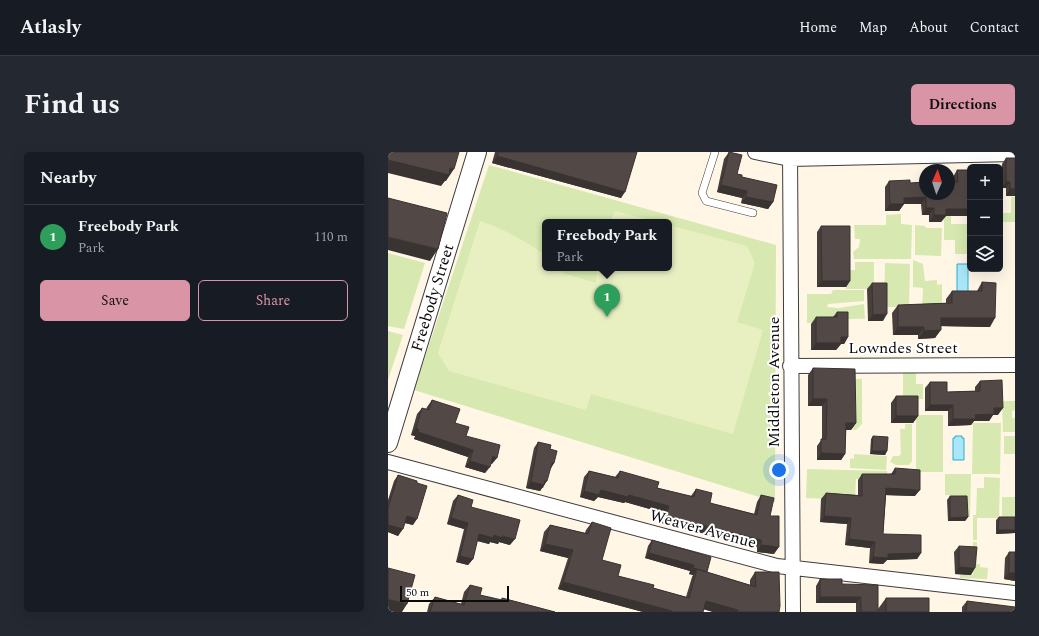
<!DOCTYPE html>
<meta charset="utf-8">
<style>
:root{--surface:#171b24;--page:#242831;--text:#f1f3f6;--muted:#9ea1a6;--line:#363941;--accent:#d994a5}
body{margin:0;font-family:Spectral,serif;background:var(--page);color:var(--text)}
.controls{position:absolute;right:12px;top:12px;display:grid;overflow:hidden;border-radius:6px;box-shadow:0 4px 16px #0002}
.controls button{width:36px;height:36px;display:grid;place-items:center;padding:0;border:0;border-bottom:1px solid var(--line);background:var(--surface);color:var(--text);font:20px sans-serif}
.compass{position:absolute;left:531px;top:12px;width:36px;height:36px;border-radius:50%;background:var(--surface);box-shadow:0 4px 16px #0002;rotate:3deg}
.scale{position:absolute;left:12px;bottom:10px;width:109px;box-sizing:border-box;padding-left:4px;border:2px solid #0a0a0a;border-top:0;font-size:11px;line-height:14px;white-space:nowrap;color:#0a0a0a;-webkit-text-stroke:3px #fff;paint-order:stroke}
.you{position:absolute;left:391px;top:318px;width:14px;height:14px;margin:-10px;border:3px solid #fff;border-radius:50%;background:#1a73e8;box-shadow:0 0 0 6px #1a73e833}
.badge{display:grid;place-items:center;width:26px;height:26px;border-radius:50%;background:var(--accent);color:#fff;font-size:13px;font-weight:700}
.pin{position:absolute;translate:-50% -33px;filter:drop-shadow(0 1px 2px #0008)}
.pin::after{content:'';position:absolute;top:21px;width:14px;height:12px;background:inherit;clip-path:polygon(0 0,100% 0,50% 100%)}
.popup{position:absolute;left:154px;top:67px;width:130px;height:52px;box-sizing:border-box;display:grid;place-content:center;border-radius:6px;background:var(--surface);filter:drop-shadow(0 1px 3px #0005);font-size:13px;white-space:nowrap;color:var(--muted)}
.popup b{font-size:15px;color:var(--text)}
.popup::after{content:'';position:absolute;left:50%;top:100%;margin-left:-8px;border:8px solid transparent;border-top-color:var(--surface)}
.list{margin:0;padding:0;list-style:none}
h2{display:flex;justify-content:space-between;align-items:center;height:52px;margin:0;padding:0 16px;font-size:17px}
h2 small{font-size:13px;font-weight:400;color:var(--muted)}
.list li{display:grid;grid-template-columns:26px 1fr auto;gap:12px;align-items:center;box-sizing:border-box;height:64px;padding:0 16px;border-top:1px solid var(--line)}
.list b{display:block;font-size:15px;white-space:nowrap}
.list p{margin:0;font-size:13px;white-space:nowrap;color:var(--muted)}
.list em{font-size:13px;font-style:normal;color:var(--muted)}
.actions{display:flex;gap:8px;padding:12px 16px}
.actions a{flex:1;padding:9px 0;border:1px solid var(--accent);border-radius:6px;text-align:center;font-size:14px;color:var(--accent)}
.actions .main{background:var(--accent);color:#111}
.icon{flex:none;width:22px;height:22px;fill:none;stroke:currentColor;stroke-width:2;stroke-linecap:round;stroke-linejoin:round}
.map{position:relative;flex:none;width:627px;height:460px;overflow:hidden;border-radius:6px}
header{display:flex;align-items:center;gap:24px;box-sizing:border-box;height:56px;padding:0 20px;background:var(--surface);border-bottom:1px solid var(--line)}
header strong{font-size:19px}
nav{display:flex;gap:22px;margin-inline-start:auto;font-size:14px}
.intro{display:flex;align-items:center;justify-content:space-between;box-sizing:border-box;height:96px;padding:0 24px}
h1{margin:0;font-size:28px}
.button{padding:10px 18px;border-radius:6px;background:var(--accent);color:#111;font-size:14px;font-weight:700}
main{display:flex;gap:24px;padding:0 24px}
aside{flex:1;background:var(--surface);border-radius:6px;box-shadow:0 4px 16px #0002}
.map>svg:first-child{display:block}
</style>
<header>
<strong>Atlasly</strong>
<nav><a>Home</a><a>Map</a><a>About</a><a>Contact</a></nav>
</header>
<div class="intro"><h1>Find us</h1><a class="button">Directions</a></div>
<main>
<aside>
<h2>Nearby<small></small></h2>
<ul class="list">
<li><span class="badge" style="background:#2e9e5b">1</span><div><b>Freebody Park</b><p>Park</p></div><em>110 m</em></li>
</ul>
<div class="actions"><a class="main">Save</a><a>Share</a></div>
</aside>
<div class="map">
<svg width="627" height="460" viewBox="0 0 627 460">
<rect width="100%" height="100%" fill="#fff6e6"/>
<path fill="#d7e9b0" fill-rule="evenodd" d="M 101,13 L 388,93 L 387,350 L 26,238 ZM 157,70 L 281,70 L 281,116 L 157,116 Z
M 623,45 L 627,45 L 627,70 L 612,70 L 612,61 L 623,61 Z
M 556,61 L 563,61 L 563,72 L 581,72 L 581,102 L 567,102 L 567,88 L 556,88 Z
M 513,62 L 513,72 L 524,73 L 523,107 L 466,107 L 465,100 L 471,95 L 472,87 L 467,87 L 466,73 L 498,73 L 498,63 Z
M 527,73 L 537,74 L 538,76 L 554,76 L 553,104 L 527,103 Z
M 0,101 L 37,111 L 16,177 L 0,174 Z
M 525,108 L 535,112 L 537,129 L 549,128 L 549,133 L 554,132 L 554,154 L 534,155 L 535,136 L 525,135 Z
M 467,110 L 486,110 L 486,137 L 458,137 L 458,127 L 462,127 L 462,122 L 449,122 L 449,118 L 467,118 Z
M 497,111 L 522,112 L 521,152 L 512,152 L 512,155 L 496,155 Z
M 445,138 L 476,138 L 476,149 L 440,152 L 439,155 L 451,156 L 476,152 L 477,167 C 457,166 439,170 419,171 L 419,142 L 443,142 Z
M 0,179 L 15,183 L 0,228 Z
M 515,219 L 528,219 L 528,232 L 535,232 L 535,247 L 515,247 Z
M 466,227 L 474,227 L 474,272 L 468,278 L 465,278 Z
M 614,249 L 627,249 L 627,258 L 624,259 L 624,266 L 627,266 L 627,280 L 615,280 Z
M 528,263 L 555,263 L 555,320 L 528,320 Z
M 585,271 L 613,271 L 612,322 L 584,322 Z
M 517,272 L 524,272 L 524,309 L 521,313 L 508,313 L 502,310 L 505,304 L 511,304 L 513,302 L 512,277 L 517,277 Z
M 616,284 L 627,284 L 627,302 L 616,302 Z
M 466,302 L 499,304 L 498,318 L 462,316 L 462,306 L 466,307 Z
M 419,317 L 499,319 L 498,349 L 485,349 L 485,328 L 468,327 L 467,348 L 418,346 Z
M 557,322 L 583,322 L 582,365 L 578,365 L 578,344 L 557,343 Z
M 596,325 L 612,326 L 611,366 L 589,366 L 589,388 L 585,388 L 585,363 L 588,363 L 589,336 L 596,336 Z
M 614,345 L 627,345 L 627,365 L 614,376 Z
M 585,390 L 589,390 L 589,412 L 592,412 L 592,415 L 600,416 L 599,427 L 572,426 L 572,423 L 585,423 Z"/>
<path fill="#e8f0c2" d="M 227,59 L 268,70 L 222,70 Z
M 92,69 C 116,77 136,88 157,103 L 157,116 L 170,116 L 175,121 L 208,131 L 209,116 L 281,116 L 281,73 L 359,94 L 367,111 L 349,170 L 375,178 L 345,282 L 203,242 L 198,258 L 61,219 L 50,201 Z"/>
<path fill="#a9e7f8" stroke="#2fabd1" d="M 569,112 L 580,112 L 580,140 L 569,140 Z
M 567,284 L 574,284 L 574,286 L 576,286 L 576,308 L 565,308 L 565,286 L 567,286 Z"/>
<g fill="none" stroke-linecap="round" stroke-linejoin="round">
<defs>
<path id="service" d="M 327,0 L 314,41 L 318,49 L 365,61"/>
<path id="minor" d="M 367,0 L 402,7 L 627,2
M 402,0 L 405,460
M 402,214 L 627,213
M 0,310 L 389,414 L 627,441"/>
<g id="tertiary">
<path id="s1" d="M 0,291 L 89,0"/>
</g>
</defs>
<use href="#service" stroke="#3d3d3d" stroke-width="8"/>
<use href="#minor" stroke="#3d3d3d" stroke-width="16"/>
<use href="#tertiary" stroke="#3d3d3d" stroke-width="20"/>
<use href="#service" stroke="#fff" stroke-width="7"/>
<use href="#minor" stroke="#fff" stroke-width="14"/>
<use href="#tertiary" stroke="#fff" stroke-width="18"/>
</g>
<path fill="#473f3c" d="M 107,0 L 249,0 L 233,46 L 104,11 Z
M 341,0 L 349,22 L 385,50 L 380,57 L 353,51 L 354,46 L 329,40 L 336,7 Z
M 618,6 L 627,6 L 627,44 L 618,44 L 618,36 L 613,36 L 614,12 Z
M 569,18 L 582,18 L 558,64 L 553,70 L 541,70 L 541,63 L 534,63 L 533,52 L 516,52 L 511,59 L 497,59 L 497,35 L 501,29 L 522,31 L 565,30 L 565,25 Z
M 433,74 L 462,129 L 458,135 L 429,135 L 429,80 Z
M 594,130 L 602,175 L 553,174 L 547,186 L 530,187 L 530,183 L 505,183 L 504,161 L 510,153 L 558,151 L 558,147 L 564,139 L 589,139 Z
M 484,131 L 495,169 L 480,169 L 479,137 Z
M 449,160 L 460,185 L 456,192 L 453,192 L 448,198 L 423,198 L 423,172 L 428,165 L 445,165 Z
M 425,216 L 468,271 L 463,278 L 458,278 L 457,302 L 453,308 L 429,308 L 429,294 L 434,287 L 434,254 L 420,254 L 420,223 Z
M 592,229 L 610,263 L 605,263 L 601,269 L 586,269 L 583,273 L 560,274 L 560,259 L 537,259 L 537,236 L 542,230 L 559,240 L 587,239 L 587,235 Z
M 508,244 L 530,264 L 525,271 L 503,271 L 503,251 Z
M 44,248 L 67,271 L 78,284 L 104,312 L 103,312 L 97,321 L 77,315 L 80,305 L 26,287 L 27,284 L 23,283 L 29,262 L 34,256 L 38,257 L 39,255 Z
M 485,284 L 499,299 L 497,303 L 482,302 L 483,287 Z
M 150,290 L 162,297 L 166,311 L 162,317 L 155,336 L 154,336 L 152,339 L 138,336 L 146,296 Z
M 507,316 L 527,344 L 498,343 L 495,382 L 533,401 L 529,407 L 499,408 L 495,412 L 481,411 L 482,396 L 457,393 L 459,372 L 432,370 L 433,347 L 438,341 L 470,343 L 470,328 L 474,322 L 503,322 Z
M 201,319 L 227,325 L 232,319 L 269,336 L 303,344 L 308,337 L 322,351 L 366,362 L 369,350 L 373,343 L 382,364 L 386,402 L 369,400 L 369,395 L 274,371 L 276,361 L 237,350 L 236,351 L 210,345 L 206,349 L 192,345 L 196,325 Z
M 10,323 L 29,331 L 25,373 L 16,371 L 10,384 L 0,380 L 0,348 L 6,329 Z
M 70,343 L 83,355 L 122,393 L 111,390 L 110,392 L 102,390 L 101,392 L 89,389 L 85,407 L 80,413 L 68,410 L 76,377 L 59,372 L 65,349 Z
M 562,344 L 580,365 L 577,369 L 560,369 L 559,348 Z
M 611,365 L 627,381 L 608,382 L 608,368 Z
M 204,370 L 214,408 L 230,424 L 265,436 L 298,445 L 304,425 L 305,423 L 301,422 L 302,419 L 257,406 L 260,394 L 264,388 L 319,420 L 362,433 L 362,428 L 367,420 L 391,460 L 325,460 L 315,457 L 315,460 L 255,460 L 170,437 L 180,406 L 152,399 L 156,380 L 162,373 L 197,381 L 198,378 Z
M 571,394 L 583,423 L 567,422 L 566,400 Z
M 621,400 L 627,400 L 627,429 L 616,427 L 617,406 Z
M 432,427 L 454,432 L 490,457 L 498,446 L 541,460 L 468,460 L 468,451 L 428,451 L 428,434 Z
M 82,433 L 92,443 L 113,448 L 114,446 L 167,460 L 39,460 L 41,452 L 47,445 L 73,452 L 76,440 Z
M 579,449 L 627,460 L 574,460 L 574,455 Z"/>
<path fill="#393331" d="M 109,4 L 237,40 L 233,46 L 104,11 Z
M 0,8 L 62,16 L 66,17 L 58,29 L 57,29 L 53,34 L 0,21 Z
M 618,30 L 622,30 L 618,36 L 613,36 Z
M 333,33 L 359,39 L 354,46 L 329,40 Z
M 622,37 L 627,37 L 627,44 L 618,44 Z
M 358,45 L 385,50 L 380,57 L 353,51 Z
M 538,45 L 533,52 L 516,52 L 511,59 L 497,59 L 502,52 L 516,46 Z
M 538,56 L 546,56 L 541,63 L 534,63 Z
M 558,57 L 582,57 L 582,64 L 558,64 L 553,70 L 541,70 L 546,63 Z
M 0,85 L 50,97 L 42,109 L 0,98 Z
M 434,129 L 462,129 L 458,135 L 429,135 Z
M 499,162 L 495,169 L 480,169 L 485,163 Z
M 553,166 L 607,166 L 602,175 L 547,174 Z
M 510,175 L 536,175 L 530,183 L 505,183 Z
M 553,178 L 547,186 L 530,187 L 536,179 Z
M 453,185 L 460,185 L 456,192 L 453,192 L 448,198 L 423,198 L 428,191 Z
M 425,247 L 439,247 L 434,254 L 420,254 Z
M 542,253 L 565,253 L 560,259 L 537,259 Z
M 606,256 L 615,256 L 610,263 L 605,263 L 601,269 L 586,269 L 583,273 L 560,274 L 565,267 L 587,263 Z
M 508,264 L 530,264 L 525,271 L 503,271 Z
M 458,271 L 468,271 L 463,278 L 453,278 Z
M 28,276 L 31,278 L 27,284 L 23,283 Z
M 30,280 L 85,298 L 80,305 L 26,287 Z
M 484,299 L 499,299 L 497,303 L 482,302 Z
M 433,301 L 457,302 L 453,308 L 429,308 Z
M 105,304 L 109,306 L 104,312 L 100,311 Z
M 82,309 L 102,315 L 97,321 L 77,315 Z
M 164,311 L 166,311 L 162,318 Z
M 157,329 L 159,329 L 152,339 L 138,336 L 143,330 Z
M 498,336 L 532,338 L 527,344 L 494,343 Z
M 213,338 L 241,343 L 281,354 L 276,361 L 237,350 L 236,351 L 210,345 L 206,349 L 192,345 L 196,339 Z
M 19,364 L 29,367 L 25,373 L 14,370 Z
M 278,364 L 373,388 L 369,395 L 274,371 Z
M 436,364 L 463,366 L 459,372 L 432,370 Z
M 580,365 L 577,369 L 560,369 L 562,366 Z
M 63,366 L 80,371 L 76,377 L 59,372 Z
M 0,373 L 15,377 L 10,384 L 0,380 Z
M 610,378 L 627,378 L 627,381 L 608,382 Z
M 91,382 L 114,384 L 127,387 L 122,393 L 111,390 L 110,392 L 102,390 L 101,392 L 86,388 Z
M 461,387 L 487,390 L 482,396 L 457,393 Z
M 157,392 L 185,398 L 180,406 L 152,399 Z
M 373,393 L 391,395 L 386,402 L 369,400 Z
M 261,401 L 306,413 L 302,419 L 257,406 Z
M 533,401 L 529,407 L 499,408 L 495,412 L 481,411 L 485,405 L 500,402 Z
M 72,404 L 85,407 L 80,413 L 68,410 Z
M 571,415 L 587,416 L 583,423 L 567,422 Z
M 305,416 L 309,417 L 305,423 L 301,422 Z
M 621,421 L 627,421 L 627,429 L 616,427 Z
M 175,430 L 284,459 L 284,460 L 255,460 L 170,437 Z
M 432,445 L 473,445 L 468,451 L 428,451 Z
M 0,447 L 19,452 L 14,460 L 5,460 L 0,459 Z
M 318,449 L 350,458 L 348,460 L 325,460 L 312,456 Z"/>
<path fill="#524946" stroke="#393331" d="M 0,0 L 71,0 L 66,17 L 62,16 L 61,23 L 0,8 Z
M 110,0 L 249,0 L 237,40 L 109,4 Z
M 341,0 L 354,3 L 349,22 L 354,23 L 354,25 L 389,33 L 385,50 L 358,45 L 359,39 L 333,33 Z
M 618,6 L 627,6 L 627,37 L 622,37 L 622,30 L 618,30 Z
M 569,18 L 582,18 L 582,57 L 558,57 L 558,63 L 546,63 L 546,56 L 538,56 L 538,45 L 516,46 L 516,52 L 502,52 L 501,29 L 522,28 L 522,31 L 537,30 L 537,42 L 561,42 L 561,30 L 570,30 Z
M 0,46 L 59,61 L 50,97 L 0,85 Z
M 433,74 L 462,74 L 462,129 L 434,129 Z
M 594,130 L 608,131 L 607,166 L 553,166 L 553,178 L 536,179 L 536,175 L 510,175 L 510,153 L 564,151 L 564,139 L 594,139 Z
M 484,131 L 499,131 L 499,162 L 485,163 Z
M 449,160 L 460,160 L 460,185 L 453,185 L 453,191 L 428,191 L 428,165 L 449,165 Z
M 425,216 L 467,217 L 468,271 L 458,271 L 457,302 L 433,301 L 433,287 L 438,287 L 439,247 L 425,247 Z
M 614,228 L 615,256 L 606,256 L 606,262 L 587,263 L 588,267 L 565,267 L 565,253 L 542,253 L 542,230 L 559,230 L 559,240 L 592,239 L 592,229 Z
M 508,244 L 530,244 L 530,264 L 508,264 Z
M 44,248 L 72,257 L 67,271 L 81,275 L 78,284 L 112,293 L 109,306 L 105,304 L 102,315 L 82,309 L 85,298 L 30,280 L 31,278 L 28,276 L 34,256 L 41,258 Z
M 485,284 L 500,285 L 499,299 L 484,299 Z
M 150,290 L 163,293 L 162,297 L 169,299 L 166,311 L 164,311 L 159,329 L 157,329 L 156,333 L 143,330 Z
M 507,316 L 532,318 L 532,338 L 498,336 L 495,382 L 533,383 L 533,401 L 500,402 L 500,406 L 485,405 L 487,390 L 461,387 L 463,366 L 436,364 L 438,341 L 474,344 L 474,322 L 507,322 Z
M 201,319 L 230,326 L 232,319 L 271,330 L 269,336 L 306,345 L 308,337 L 324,341 L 322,351 L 369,363 L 373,343 L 386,346 L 382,364 L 391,364 L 391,395 L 373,393 L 373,388 L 278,364 L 281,354 L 241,343 L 240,345 L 213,338 L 211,343 L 196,339 Z
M 10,323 L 29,329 L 29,331 L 39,334 L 29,367 L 19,364 L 15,377 L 0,373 L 0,356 Z
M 70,343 L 85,348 L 83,355 L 132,368 L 127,387 L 114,384 L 114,386 L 106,383 L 105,386 L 91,382 L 85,407 L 72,404 L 80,371 L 63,366 Z
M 562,344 L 579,344 L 580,365 L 562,366 Z
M 611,365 L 627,365 L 627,378 L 610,378 Z
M 204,370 L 223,376 L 214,408 L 233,413 L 230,424 L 266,433 L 265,436 L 301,446 L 309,417 L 368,435 L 367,420 L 391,420 L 392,454 L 391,460 L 349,460 L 350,458 L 318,449 L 315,460 L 284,460 L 284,459 L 175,430 L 185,398 L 157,392 L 162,373 L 200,382 Z
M 264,388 L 323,405 L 319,420 L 305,416 L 306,413 L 261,401 Z
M 571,394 L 589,395 L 587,416 L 571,415 Z
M 621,400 L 627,400 L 627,421 L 621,421 Z
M 0,416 L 27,423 L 19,452 L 0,447 Z
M 432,427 L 454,427 L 454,432 L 490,433 L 490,460 L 473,460 L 473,445 L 432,445 Z
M 82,433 L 94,436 L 92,443 L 114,448 L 114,446 L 167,460 L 42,460 L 47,445 L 76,453 Z
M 498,446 L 541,446 L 541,460 L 498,460 Z
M 579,449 L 627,455 L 627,460 L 578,460 Z"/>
<g text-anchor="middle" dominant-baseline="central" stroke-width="4" stroke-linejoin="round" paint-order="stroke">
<g font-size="16" fill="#0a0a0a" stroke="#fff">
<text stroke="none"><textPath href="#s1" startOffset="152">Freebody Street</textPath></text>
<text x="515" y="196">Lowndes Street</text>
<text transform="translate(386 230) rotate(-90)">Middleton Avenue</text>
<text transform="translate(315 377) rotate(15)">Weaver Avenue</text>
</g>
</g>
</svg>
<div class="controls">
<button>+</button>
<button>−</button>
<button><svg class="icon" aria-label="layers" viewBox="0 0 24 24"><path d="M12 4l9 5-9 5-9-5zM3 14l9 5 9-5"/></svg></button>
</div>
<svg class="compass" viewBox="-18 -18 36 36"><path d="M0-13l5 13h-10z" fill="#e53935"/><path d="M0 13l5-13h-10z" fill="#9ea1a6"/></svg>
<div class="scale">50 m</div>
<div class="you"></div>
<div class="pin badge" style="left:219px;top:165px;background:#2e9e5b">1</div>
<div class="popup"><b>Freebody Park</b>Park</div>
</div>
</main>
